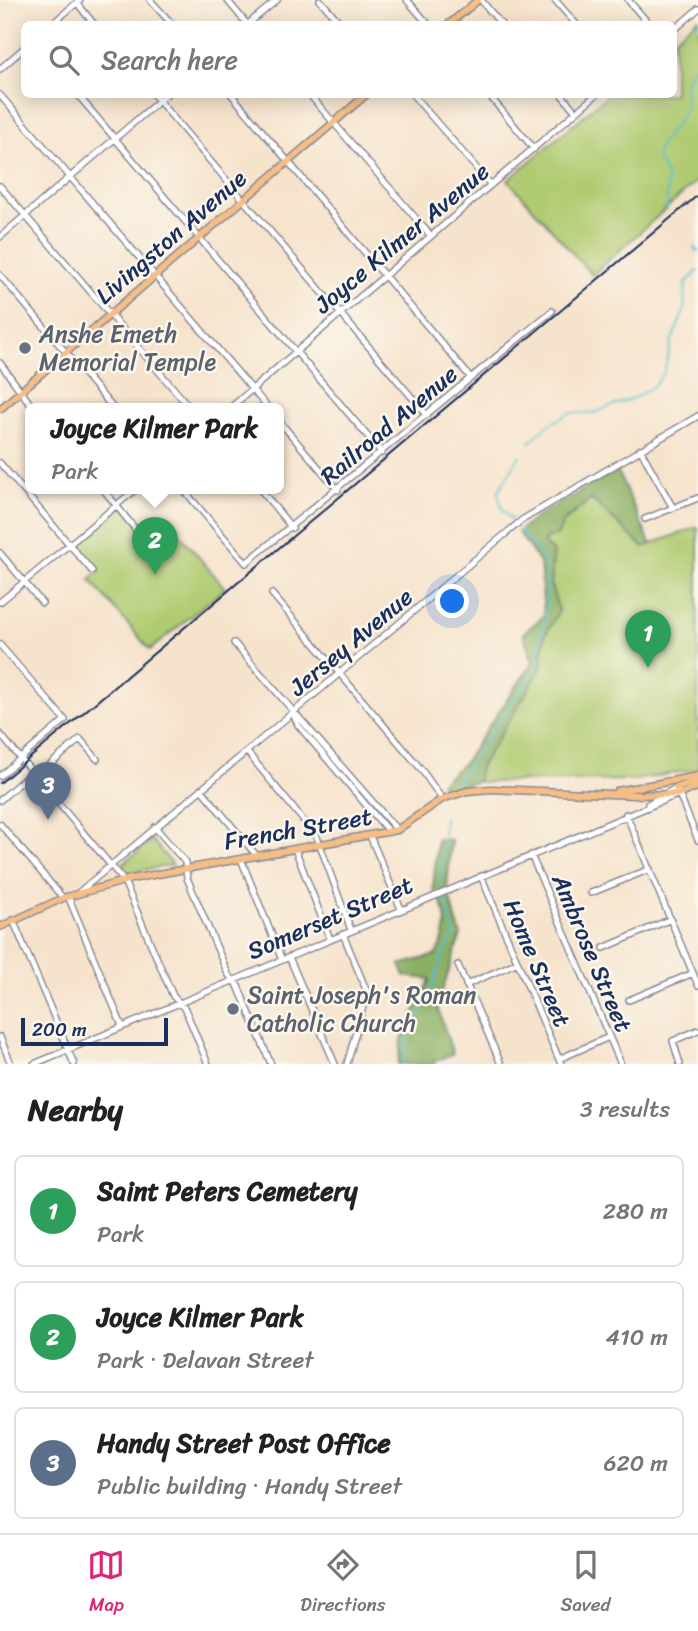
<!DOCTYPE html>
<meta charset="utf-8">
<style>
:root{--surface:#fff;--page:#f2f2f2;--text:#222;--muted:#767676;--line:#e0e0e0;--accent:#db2777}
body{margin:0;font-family:Sriracha,sans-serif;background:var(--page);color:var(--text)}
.scale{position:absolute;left:21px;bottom:18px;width:147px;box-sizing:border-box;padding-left:7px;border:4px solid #1b2f5e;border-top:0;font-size:19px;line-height:24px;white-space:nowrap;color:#1b2f5e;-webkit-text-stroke:5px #fbf7ec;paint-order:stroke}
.you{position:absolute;left:453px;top:602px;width:24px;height:24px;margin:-18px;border:5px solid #fff;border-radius:50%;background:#1a73e8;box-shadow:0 0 0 10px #1a73e833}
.badge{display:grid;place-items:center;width:46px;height:46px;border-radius:50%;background:var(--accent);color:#fff;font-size:23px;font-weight:700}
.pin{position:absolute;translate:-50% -58px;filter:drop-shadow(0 2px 4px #0008)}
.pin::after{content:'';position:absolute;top:37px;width:24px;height:21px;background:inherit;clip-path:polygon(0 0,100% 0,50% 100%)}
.popup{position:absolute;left:25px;top:403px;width:259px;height:91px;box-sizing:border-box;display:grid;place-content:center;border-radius:10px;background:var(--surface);filter:drop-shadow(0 2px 5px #0005);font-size:23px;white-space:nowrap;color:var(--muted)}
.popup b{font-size:26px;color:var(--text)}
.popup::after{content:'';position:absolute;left:50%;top:100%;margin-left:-14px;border:14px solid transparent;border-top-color:var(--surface)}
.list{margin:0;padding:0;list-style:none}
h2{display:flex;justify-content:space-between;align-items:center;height:91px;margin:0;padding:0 28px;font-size:30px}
h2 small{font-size:23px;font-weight:400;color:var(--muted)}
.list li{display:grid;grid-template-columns:46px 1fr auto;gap:21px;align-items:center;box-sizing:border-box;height:112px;margin:0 14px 14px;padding:0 14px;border:2px solid var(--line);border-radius:10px}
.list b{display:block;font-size:26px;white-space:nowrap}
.list p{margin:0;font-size:23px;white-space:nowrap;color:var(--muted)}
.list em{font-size:23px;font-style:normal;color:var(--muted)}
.icon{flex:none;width:38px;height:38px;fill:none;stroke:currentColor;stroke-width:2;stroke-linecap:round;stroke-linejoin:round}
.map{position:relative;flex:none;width:698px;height:1064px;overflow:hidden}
.search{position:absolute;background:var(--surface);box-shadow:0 4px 18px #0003;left:21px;right:21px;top:21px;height:77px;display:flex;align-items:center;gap:18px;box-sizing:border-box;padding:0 24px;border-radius:10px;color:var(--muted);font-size:26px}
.sheet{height:469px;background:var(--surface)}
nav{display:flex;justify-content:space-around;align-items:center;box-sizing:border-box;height:98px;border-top:2px solid var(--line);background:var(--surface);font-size:19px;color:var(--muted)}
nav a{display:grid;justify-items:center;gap:4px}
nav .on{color:var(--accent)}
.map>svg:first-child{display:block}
</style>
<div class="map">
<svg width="698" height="1064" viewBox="0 0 698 1064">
<rect width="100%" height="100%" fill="#fbf7ec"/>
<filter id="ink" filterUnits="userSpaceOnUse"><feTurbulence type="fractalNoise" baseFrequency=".0143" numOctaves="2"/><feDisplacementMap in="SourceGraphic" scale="14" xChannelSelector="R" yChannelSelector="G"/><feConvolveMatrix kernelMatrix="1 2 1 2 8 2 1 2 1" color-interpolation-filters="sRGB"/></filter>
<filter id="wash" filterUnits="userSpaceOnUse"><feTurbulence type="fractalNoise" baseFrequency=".00686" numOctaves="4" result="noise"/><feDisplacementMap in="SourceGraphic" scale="28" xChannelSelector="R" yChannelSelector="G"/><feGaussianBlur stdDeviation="1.57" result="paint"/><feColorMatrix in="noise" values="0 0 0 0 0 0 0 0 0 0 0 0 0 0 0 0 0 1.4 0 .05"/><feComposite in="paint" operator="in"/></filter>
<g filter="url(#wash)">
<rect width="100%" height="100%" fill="#f6e3cc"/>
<path fill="#b0cb71" stroke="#667d68" stroke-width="2" d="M 698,18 L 698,180 L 592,275 L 508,180 L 608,95 L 674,94 L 674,39 Z
M 591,499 L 643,547 L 698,527 L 698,769 L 635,780 L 477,782 L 480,767 L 541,669 L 545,635 L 559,611 L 551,586 L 553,552 L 544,544 L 545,539 L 557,536 L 564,522 Z
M 124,506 L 147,532 L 166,518 L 225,588 L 150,650 L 90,580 L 100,570 L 78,545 Z
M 152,840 L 173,865 L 126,873 L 120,866 Z"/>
<path fill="#8caf63" stroke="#546f60" stroke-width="2" d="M 617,470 L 651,545 L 643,547 L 591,499 L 564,521 L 557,536 L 545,539 L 544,544 L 553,552 L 551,586 L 559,611 L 545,635 L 541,669 L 480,767 L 477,782 L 445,789 L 440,783 L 463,764 L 533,662 L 523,633 L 544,616 L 540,563 L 518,532 L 536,517 Z
M 437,839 L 451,840 L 447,890 L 461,935 L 437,1006 L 453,1054 L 434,1061 L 435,1064 L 398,1064 L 402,1039 L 430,979 L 405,976 L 400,965 L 436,955 C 449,931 450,911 433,889 Z"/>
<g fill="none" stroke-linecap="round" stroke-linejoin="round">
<path stroke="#51bec8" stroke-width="2" d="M 697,21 L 698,27
M 667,211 L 667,177 L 656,156 C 661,138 675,129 682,114 C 692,92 676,82 698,63
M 694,247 L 698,251
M 530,442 L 547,426 L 570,413 L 594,413 L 638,396 L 655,385 L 664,372 L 672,340 L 684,311 L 686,283 L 698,271
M 512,520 L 502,509 L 498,492 L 520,455
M 456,783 L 538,665 C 540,641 555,577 541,556 C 535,547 526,539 520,530
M 441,885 L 444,817
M 403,1064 L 408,1034 L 431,993 L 441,960 L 454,935 L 446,899"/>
</g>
</g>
<g filter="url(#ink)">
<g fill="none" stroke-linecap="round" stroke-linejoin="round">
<defs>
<path id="minor" d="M 150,0 L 172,24
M 227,0 L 247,24
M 320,0 L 341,24
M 407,0 L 428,24
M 481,0 L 501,24
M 555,0 L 576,24
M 628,0 L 649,24
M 77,3 L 94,24
M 52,24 L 80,0
M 248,24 L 277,0
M 674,30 L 698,9
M 0,69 L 24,48
M 77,94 L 382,453
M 153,94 L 427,415
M 231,94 L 471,378
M 309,94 L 431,236
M 412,94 L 491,185
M 488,94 L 534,149
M 561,94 L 576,112
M 0,95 L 269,409
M 0,186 L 191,409
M 0,237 L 167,94
M 0,275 L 114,409
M 0,363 L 34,409
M 229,409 L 597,94
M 279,421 L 338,490
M 640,449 L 673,508
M 0,463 L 92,571
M 103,489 L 140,535
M 183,489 L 246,563 L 552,311
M 260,489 L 292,528
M 645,519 L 698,498
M 0,553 L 42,603
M 272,594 L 421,769 L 442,799
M 0,602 L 136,489
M 234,643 L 397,830
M 0,645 L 65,720 L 0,776
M 294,716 L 298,725 L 389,832
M 0,734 L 124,881 L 173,996 L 185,1009 L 208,1064
M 247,752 L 317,837 L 351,930
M 36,777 L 80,739 L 97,759
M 201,789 L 257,856
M 678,792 L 698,840
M 0,800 L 32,772
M 648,804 L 676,788
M 626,814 L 698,985
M 0,824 L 63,898
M 155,827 L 185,862 L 187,878 L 228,974 L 238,986 L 271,1064
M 370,836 L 401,909
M 295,849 L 330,939
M 531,855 L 621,1064
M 241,859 L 282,960
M 481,876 L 561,1064
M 78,893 L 522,520 L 698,416
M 591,893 L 650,869
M 68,896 L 122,1026
M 13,920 L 74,1064
M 343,934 L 367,992 L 347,1064
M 604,948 L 671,919
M 289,957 L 335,1064
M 458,965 L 501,1064
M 466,985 L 518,962
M 629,1000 L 693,973
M 0,1037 L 11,1064
M 559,1059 L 609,1037
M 34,1064 L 679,794
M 680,1064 L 673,1041 L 698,1030"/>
<path id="major" d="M 449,24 L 478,0
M 0,409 L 367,94
M 676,788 L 698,781
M 617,791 L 698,776
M 0,927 L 63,898 L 131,879 L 397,830 L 442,799 L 467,791 L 491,789 L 634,795 L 679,794 L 698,787"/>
</defs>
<use href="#minor" stroke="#888995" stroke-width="8"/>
<use href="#major" stroke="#888995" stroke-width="9"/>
<use href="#minor" stroke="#fff" stroke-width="5"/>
<use href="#major" stroke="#f6be87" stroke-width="6"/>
<path stroke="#1b2f5e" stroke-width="2" d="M 0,783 L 698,195"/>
</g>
</g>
<g fill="#6b7280" stroke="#fbf7ec" stroke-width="2.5">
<circle cx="25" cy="348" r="7"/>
<circle cx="233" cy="1009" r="7"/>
</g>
<g text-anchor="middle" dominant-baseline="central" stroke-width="5" stroke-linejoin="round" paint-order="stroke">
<g font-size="24" fill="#1b2f5e" stroke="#fbf7ec">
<text transform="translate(171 237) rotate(-41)">Livingston Avenue</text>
<text transform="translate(402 238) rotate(-40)">Joyce Kilmer Avenue</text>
<text transform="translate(389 425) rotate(-40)">Railroad Avenue</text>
<text transform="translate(351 642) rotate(-40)">Jersey Avenue</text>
<text transform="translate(298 829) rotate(-10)">French Street</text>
<text transform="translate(330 918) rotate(-23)">Somerset Street</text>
<text transform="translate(592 953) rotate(67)">Ambrose Street</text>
<text transform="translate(537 963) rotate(67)">Home Street</text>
</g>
<g font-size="24" fill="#5b616d" stroke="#fbf7ec" text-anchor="start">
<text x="39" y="334">Anshe Emeth<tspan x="39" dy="28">Memorial Temple</tspan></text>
<text x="247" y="995">Saint Joseph's Roman<tspan x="247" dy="28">Catholic Church</tspan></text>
</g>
</g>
</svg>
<div class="scale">200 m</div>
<div class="you"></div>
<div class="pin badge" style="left:648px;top:668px;background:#2e9e5b">1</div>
<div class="pin badge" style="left:155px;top:575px;background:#2e9e5b">2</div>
<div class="popup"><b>Joyce Kilmer Park</b>Park</div>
<div class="pin badge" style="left:48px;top:820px;background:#5c6f8a">3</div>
<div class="search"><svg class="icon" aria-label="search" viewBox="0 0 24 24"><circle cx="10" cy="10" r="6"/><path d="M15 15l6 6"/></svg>Search here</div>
</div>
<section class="sheet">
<h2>Nearby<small>3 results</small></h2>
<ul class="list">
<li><span class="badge" style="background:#2e9e5b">1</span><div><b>Saint Peters Cemetery</b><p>Park</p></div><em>280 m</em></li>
<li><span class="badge" style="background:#2e9e5b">2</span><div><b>Joyce Kilmer Park</b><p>Park · Delavan Street</p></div><em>410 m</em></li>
<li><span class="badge" style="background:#5c6f8a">3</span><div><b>Handy Street Post Office</b><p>Public building · Handy Street</p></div><em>620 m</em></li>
</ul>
</section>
<nav>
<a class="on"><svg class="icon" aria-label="map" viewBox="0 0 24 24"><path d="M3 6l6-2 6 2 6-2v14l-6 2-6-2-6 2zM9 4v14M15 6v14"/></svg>Map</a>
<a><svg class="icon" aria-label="directions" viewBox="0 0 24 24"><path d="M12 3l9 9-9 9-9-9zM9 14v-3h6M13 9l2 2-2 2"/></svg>Directions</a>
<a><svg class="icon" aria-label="saved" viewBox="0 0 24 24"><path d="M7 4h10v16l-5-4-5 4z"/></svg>Saved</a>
</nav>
